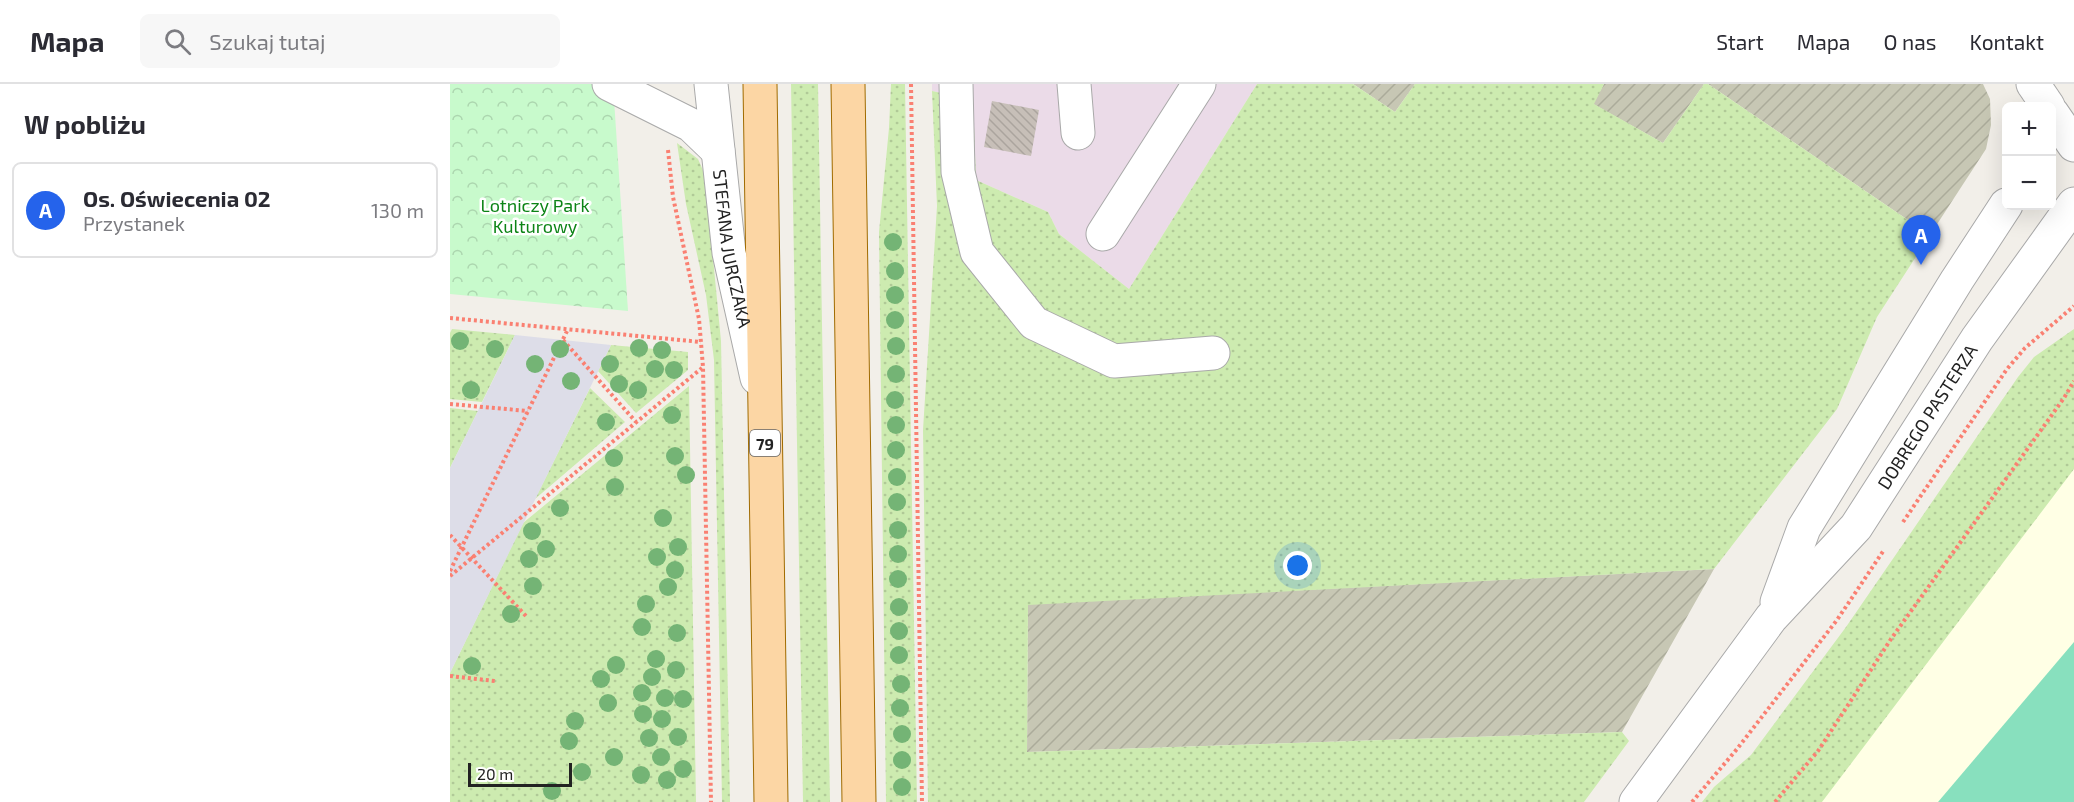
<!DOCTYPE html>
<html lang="pl">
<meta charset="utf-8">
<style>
:root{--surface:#fff;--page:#f7f7f7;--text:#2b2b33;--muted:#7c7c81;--line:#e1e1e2;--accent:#2563eb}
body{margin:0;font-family:"Exo 2",sans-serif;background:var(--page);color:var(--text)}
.controls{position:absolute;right:18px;top:18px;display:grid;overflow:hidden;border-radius:9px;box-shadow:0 6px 24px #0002}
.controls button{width:54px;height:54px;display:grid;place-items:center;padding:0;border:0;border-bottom:2px solid var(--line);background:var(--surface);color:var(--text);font:30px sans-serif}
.scale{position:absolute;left:18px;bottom:15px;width:104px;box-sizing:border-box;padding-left:6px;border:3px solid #222;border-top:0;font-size:16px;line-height:21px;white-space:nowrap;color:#222;-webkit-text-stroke:4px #fff;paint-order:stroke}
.you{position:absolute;left:848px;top:482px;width:21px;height:21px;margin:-15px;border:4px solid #fff;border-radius:50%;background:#1a73e8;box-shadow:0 0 0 9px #1a73e833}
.badge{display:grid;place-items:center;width:39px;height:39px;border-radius:50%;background:var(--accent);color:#fff;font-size:20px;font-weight:700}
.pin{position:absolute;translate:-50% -50px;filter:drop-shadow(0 2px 3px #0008)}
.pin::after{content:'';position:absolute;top:32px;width:21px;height:18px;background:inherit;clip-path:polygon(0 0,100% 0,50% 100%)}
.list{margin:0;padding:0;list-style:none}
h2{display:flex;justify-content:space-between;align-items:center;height:78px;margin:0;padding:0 24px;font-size:26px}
h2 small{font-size:20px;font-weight:400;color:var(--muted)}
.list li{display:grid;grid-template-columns:39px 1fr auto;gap:18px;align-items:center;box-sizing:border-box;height:96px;margin:0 12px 12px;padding:0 12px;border:2px solid var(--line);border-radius:9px}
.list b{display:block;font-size:22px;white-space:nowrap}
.list p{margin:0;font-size:20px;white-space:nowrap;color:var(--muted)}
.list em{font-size:20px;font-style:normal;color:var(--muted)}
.icon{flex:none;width:33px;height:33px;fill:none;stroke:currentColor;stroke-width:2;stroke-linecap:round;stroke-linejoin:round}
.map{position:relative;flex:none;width:1624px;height:718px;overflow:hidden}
header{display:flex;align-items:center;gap:36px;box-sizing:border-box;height:84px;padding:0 30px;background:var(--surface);border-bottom:2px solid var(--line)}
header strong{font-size:28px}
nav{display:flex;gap:33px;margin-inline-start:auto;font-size:21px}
.search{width:420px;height:54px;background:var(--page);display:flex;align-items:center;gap:15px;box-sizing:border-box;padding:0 21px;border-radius:9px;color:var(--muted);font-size:22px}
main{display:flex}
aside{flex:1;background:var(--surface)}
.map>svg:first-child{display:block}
</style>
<header>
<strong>Mapa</strong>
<div class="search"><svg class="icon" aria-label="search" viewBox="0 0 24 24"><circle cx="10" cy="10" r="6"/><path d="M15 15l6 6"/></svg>Szukaj tutaj</div>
<nav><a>Start</a><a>Mapa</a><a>O nas</a><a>Kontakt</a></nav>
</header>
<main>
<aside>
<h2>W pobliżu<small></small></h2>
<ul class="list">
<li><span class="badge">A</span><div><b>Os. Oświecenia 02</b><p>Przystanek</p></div><em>130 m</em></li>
</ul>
</aside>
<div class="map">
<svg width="1624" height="718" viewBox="0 0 1624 718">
<defs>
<pattern id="construction-furrows" width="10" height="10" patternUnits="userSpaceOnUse" patternTransform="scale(1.5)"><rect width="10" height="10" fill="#c7c7b4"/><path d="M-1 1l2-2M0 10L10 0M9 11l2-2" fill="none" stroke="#abab9a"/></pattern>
<pattern id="grass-dots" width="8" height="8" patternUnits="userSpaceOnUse" patternTransform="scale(1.5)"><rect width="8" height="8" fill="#cdebb0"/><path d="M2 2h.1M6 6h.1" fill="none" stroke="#b0c997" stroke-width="1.8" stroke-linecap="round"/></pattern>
<pattern id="park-crowns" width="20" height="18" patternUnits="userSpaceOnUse" patternTransform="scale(1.5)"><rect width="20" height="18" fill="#c8facc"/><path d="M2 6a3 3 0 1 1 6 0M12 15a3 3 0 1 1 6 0" fill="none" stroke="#acd6af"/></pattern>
<pattern id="building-back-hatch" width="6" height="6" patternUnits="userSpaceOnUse" patternTransform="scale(1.5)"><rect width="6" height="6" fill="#c7bfb8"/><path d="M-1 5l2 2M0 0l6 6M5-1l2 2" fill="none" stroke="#aba49e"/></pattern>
</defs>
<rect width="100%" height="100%" fill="#f2efe9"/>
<path fill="#ebdbe8" d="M 482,0 L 807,0 L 679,205 L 609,150 L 598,128 L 526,96 L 523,16 L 482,7 Z"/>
<path fill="#ffffe5" d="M 1624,371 L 1624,718 L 1371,718 Z"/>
<path fill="url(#construction-furrows)" d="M 903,0 L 965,0 L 945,28 Z
M 1154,0 L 1254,0 L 1213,59 L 1143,20 Z
M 1258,0 L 1533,0 L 1540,15 L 1541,41 L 1536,65 L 1480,151 Z
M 1264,485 L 1172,648 L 577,668 L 578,520 Z"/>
<path fill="url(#grass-dots)" d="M 341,0 L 368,0 L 380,718 L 353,718 Z
M 441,0 L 455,0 L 467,718 L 436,718 L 429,148 L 439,44 Z
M 807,0 L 903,0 L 945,28 L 965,0 L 1154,0 L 1144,20 L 1213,59 L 1254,0 L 1258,0 L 1480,151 L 1427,233 L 1387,325 L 1264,485 L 578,521 L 577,668 L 1172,648 L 1179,657 L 1134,718 L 478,718 L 473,346 L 487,122 L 482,7 L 523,16 L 526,96 L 598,128 L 609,150 L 679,205 Z
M 227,59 L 248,75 L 255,91 L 271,257 L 280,718 L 272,718 L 264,276 L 256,211 L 236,120 Z
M 2,245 L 65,251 L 32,318 L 0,315 L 0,249 Z
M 1624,245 L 1624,385 L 1372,718 L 1252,718 L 1264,703 L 1301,671 L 1396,543 L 1568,293 L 1584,273 Z
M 161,261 L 238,268 L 238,286 L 186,329 L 148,287 Z
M 239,302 L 246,718 L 0,718 L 0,589 L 73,439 Z
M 140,304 L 175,338 L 85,415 Z
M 0,324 L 28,327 L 0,384 Z"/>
<path fill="url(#park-crowns)" d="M 0,0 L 163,0 L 178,227 L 0,210 Z"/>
<path fill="#88e0be" d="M 1624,558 L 1624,718 L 1488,718 Z"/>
<path fill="#dddde8" d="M 65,251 L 161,261 L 0,589 L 0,384 Z"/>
<path fill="url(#building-back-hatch)" d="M 542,17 L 589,26 L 581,72 L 534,63 Z"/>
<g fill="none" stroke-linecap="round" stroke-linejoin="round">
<defs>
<g id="minor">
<path d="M 159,0 L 241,41 L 268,67"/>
<path id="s1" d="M 261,0 L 279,169 L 307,294"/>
<path d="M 506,0 L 508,88 L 527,168 L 584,239 L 664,277 L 763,269"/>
<path d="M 624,0 L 628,49"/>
<path d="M 1583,0 L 1598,22"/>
<path d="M 1602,29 L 1624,61"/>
<path d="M 653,150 L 749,0"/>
<path d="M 1327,518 L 1354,444 L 1507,196 L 1556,121"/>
<path id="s2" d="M 1186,718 L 1321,534 L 1406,443 L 1527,255 L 1624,120"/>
</g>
<path id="major" d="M 310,0 L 321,718
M 398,0 L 409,718"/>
</defs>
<use href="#minor" stroke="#a9a9a9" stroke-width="35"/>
<use href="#major" stroke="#a06b00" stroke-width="35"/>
<path stroke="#fa8072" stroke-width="4" stroke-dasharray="3 3" stroke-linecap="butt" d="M 461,0 L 472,718
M 218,66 L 223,113 L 249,235 L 253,283 L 261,718
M 0,234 L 251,258
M 113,256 L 186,338
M 0,320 L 78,327
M 1453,438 L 1557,285 L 1575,264 L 1624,222
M 0,451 L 76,532
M 0,487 L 118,245
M 0,492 L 252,284
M 0,592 L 45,597
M 1242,718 L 1287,665 L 1387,536 L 1434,466
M 1325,718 L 1368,667 L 1441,555 L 1614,314 L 1624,297"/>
<use href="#minor" stroke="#fff" stroke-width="33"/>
<use href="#major" stroke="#fcd6a4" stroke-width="33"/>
</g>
<g fill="#74b475">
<circle cx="443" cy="158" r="9"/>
<circle cx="445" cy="187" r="9"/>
<circle cx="445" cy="211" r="9"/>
<circle cx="445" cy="236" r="9"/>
<circle cx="10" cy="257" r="9"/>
<circle cx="446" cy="262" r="9"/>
<circle cx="189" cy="264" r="9"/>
<circle cx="45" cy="265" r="9"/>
<circle cx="110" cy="265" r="9"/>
<circle cx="212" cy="266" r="9"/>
<circle cx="85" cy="280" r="9"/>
<circle cx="160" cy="280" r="9"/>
<circle cx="205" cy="285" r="9"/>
<circle cx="224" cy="286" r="9"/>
<circle cx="446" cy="290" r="9"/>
<circle cx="121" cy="297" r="9"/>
<circle cx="169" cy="300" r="9"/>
<circle cx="21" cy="306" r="9"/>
<circle cx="188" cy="306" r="9"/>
<circle cx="445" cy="316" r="9"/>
<circle cx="222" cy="331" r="9"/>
<circle cx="156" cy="338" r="9"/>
<circle cx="446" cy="341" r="9"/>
<circle cx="446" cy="366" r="9"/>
<circle cx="225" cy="372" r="9"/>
<circle cx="164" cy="374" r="9"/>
<circle cx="236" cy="391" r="9"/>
<circle cx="447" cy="393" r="9"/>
<circle cx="165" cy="403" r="9"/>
<circle cx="447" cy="418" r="9"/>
<circle cx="110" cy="424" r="9"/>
<circle cx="213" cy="434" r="9"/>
<circle cx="448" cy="446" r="9"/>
<circle cx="82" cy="447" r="9"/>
<circle cx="228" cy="463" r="9"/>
<circle cx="96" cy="465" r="9"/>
<circle cx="448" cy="470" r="9"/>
<circle cx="207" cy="473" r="9"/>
<circle cx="79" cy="475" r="9"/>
<circle cx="225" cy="486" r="9"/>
<circle cx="448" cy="495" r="9"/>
<circle cx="83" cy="502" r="9"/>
<circle cx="218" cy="503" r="9"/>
<circle cx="196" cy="520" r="9"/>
<circle cx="449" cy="523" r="9"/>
<circle cx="61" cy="530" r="9"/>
<circle cx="192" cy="543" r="9"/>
<circle cx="449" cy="547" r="9"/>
<circle cx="227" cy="549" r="9"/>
<circle cx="449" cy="571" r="9"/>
<circle cx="206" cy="575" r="9"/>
<circle cx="166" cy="581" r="9"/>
<circle cx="22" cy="582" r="9"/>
<circle cx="226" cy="586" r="9"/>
<circle cx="202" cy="593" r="9"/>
<circle cx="151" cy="595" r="9"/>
<circle cx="451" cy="600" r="9"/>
<circle cx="192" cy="609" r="9"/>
<circle cx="215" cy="614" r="9"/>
<circle cx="233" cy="615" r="9"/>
<circle cx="158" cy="619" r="9"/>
<circle cx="450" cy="624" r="9"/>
<circle cx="193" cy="630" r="9"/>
<circle cx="212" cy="635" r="9"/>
<circle cx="125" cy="637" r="9"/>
<circle cx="452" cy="650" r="9"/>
<circle cx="228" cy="653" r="9"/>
<circle cx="199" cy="654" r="9"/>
<circle cx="119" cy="657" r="9"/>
<circle cx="164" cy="673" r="9"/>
<circle cx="211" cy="673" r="9"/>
<circle cx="452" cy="676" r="9"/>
<circle cx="233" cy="685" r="9"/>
<circle cx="132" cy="688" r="9"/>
<circle cx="191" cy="691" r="9"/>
<circle cx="217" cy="696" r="9"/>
<circle cx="452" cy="703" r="9"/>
<circle cx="102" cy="707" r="9"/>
</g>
<g text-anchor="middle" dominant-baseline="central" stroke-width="5" stroke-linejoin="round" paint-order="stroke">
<rect fill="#fff" stroke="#646464" stroke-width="1.5" x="300" y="346" width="30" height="26" rx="4.5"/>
<g font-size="16" font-weight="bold" fill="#222">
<text x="315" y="359">79</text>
</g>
<g font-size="18" fill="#0c8416" stroke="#fff">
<text x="85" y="121">Lotniczy Park<tspan x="85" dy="21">Kulturowy</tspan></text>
</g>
<g font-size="18" fill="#222" stroke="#fff">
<text stroke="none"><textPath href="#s1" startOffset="166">STEFANA JURCZAKA</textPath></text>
<text stroke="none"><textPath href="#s2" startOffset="484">DOBREGO PASTERZA</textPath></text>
</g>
</g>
</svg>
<div class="controls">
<button>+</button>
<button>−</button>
</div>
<div class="scale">20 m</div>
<div class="you"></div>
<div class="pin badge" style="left:1471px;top:181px">A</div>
</div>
</main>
